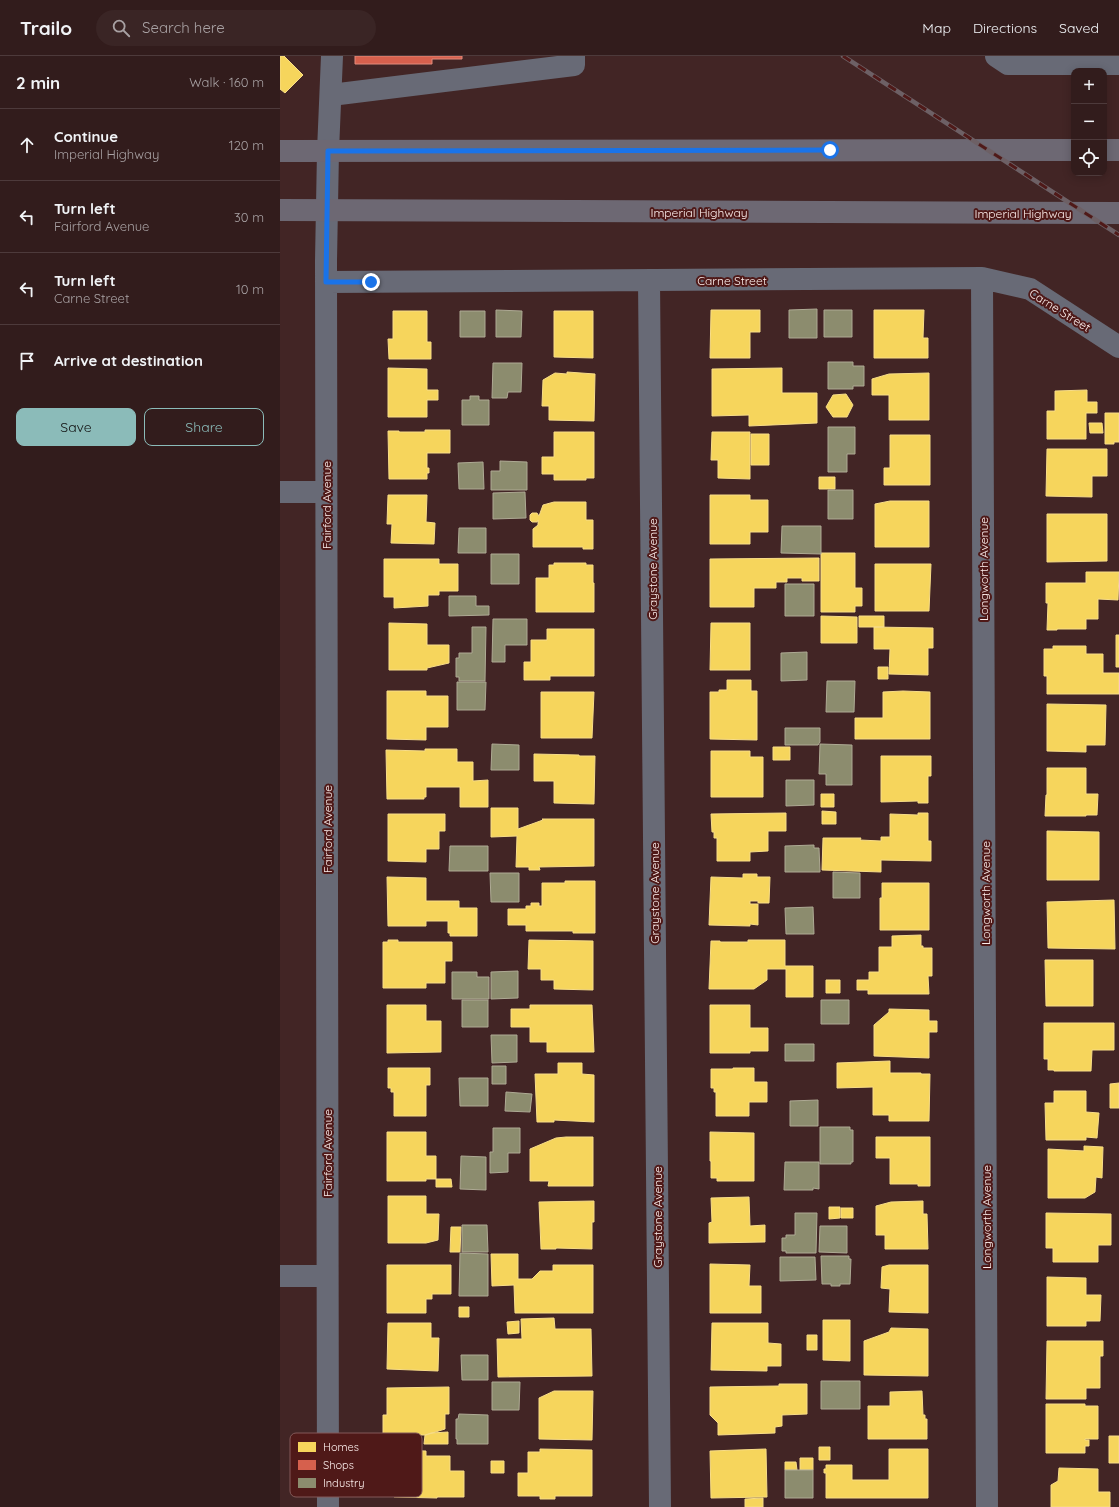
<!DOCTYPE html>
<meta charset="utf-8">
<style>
:root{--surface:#321c1c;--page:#3a2525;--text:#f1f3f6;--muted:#a8a1a3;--line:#4d3a3b;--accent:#8bbbb9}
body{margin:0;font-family:Quicksand,sans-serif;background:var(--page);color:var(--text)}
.controls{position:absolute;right:12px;top:12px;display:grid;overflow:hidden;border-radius:8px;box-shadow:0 2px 10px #0003}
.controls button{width:36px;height:36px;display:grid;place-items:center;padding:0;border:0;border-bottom:1px solid var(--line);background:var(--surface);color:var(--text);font:20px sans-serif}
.stop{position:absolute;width:12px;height:12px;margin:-9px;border:3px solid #1a73e8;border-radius:50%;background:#fff}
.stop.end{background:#1a73e8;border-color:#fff;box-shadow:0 1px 4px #0008}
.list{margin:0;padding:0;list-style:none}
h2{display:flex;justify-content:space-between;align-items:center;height:52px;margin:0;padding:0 16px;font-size:17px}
h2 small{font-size:13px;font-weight:400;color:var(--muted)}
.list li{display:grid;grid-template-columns:26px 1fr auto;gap:12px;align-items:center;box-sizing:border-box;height:72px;padding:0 16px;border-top:1px solid var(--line)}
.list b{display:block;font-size:15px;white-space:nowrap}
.list p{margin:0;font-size:13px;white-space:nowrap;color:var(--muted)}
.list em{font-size:13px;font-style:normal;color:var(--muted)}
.actions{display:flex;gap:8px;padding:12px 16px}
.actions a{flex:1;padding:9px 0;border:1px solid var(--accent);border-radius:8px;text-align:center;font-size:14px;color:var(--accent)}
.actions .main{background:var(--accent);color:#111}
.icon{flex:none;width:22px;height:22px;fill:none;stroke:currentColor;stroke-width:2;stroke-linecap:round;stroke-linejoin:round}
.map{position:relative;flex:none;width:839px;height:1451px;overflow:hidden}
header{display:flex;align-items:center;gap:24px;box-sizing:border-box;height:56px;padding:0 20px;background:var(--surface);border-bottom:1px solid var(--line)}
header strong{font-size:19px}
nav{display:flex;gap:22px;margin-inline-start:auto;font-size:14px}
.search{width:280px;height:36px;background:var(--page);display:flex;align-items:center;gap:10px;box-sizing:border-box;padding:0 14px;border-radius:22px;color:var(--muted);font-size:15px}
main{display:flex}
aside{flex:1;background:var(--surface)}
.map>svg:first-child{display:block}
</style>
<header>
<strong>Trailo</strong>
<div class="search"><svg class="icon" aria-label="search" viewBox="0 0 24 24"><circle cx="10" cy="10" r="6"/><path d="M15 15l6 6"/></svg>Search here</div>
<nav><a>Map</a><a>Directions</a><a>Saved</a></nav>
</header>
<main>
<aside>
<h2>2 min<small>Walk · 160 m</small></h2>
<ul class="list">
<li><svg class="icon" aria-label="ahead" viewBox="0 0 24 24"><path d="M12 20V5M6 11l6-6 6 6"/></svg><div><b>Continue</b><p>Imperial Highway</p></div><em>120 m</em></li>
<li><svg class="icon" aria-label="left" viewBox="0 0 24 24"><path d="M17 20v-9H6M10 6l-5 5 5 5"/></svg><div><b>Turn left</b><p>Fairford Avenue</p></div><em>30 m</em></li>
<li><svg class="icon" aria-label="left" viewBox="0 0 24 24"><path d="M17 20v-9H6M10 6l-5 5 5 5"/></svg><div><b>Turn left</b><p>Carne Street</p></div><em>10 m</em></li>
<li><svg class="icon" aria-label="arrive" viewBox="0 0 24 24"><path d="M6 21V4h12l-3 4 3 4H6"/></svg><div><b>Arrive at destination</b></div></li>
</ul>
<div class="actions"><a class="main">Save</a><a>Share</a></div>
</aside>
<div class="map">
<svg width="839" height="1451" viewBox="0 0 839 1451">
<rect width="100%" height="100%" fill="#422525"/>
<path fill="#f6d55c" stroke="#f8dd88" d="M 0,0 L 4,0 L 23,19 L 5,37 L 0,33 Z
M 431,254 L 480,254 L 480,276 L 470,276 L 470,302 L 430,302 Z
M 594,254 L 644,254 L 643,282 L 648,282 L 648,302 L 594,302 Z
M 113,255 L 147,255 L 147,286 L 151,286 L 151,303 L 109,303 L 108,283 L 113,283 Z
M 274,255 L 313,255 L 313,302 L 274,301 Z
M 108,312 L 147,313 L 147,334 L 158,334 L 158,344 L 147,344 L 147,361 L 108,361 Z
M 502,312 L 502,337 L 537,337 L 537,367 L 469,370 L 469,359 L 432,360 L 432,313 Z
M 287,316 L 315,318 L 314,365 L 269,364 L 269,350 L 262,350 L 263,324 L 275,317 L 287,318 Z
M 649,317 L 649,364 L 609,364 L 609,339 L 592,339 L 592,323 L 609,318 Z
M 807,334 L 807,346 L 817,346 L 817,357 L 806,357 L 806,383 L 767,383 L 767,355 L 775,355 L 775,335 Z
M 566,338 L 573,349 L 567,361 L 553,361 L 546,351 L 553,339 Z
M 825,357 L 839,357 L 839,386 L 834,386 L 834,388 L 825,388 Z
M 809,367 L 822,367 L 823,377 L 810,377 Z
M 145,374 L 170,374 L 170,397 L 147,397 L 147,412 L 149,412 L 149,417 L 147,417 L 147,423 L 109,423 L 108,375 L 119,375 L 119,376 L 145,376 Z
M 274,376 L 314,376 L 314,422 L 306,422 L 306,424 L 274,424 L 274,418 L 262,418 L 262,401 L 274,401 Z
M 432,376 L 470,376 L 470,423 L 438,422 L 438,404 L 431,404 Z
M 471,378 L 489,378 L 489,409 L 471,409 Z
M 610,379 L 650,379 L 650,429 L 604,429 L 604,412 L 610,412 Z
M 767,393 L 827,393 L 827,420 L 812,420 L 812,441 L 766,440 Z
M 539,421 L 555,421 L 555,433 L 539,433 Z
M 108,439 L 147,439 L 146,466 L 155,467 L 154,488 L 111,487 L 112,468 L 107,468 Z
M 430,439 L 470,439 L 470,444 L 488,444 L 488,476 L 470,476 L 470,488 L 430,488 Z
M 610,445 L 649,445 L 649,491 L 595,491 L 595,448 Z
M 274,446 L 306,446 L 306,464 L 313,464 L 313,493 L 303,493 L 303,491 L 253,491 L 253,473 L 258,469 L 258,464 L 257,466 L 252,466 L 250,464 L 250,459 L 252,457 L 257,457 L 259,460 L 263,449 Z
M 767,458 L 827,458 L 827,505 L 767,506 Z
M 541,497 L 575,497 L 575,532 L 582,532 L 582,550 L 575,550 L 575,556 L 541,556 Z
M 539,502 L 539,525 L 522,525 L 522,522 L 507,522 L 507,526 L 496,526 L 496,532 L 474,532 L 474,551 L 430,551 L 430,503 Z
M 104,503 L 159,503 L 159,508 L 178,508 L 178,535 L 159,535 L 159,539 L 148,539 L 148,550 L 114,552 L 114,541 L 104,541 Z
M 274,507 L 306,507 L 306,509 L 313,509 L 313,527 L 314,527 L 314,556 L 256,556 L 256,522 L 269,522 L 269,509 L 274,509 Z
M 595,508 L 651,508 L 649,555 L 595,555 Z
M 806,516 L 839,516 L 838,544 L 818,543 L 818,563 L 806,563 L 806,573 L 777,573 L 777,574 L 767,574 L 768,547 L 766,547 L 766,527 L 806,527 Z
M 541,560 L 577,561 L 577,587 L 541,587 Z
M 579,560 L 604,560 L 604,571 L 579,571 Z
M 109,567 L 147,568 L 147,589 L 169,589 L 169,607 L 147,612 L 147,614 L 109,614 Z
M 431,567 L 470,567 L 470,614 L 430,614 Z
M 594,571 L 653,572 L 653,592 L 648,592 L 648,619 L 609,618 L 610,593 L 594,593 Z
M 267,573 L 314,573 L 314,620 L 270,620 L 270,624 L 244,624 L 244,606 L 251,606 L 251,584 L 267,584 Z
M 836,579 L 839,579 L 839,611 L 836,611 Z
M 773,590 L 806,590 L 806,598 L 823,598 L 823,617 L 839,617 L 839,638 L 767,638 L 767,620 L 764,620 L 764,593 L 773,593 Z
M 598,611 L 608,611 L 608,623 L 598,623 Z
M 447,624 L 471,624 L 471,635 L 477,635 L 477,684 L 430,683 L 430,636 L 439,636 L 439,634 L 447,634 Z
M 107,635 L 146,635 L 146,640 L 168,640 L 168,671 L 146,671 L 146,684 L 107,683 Z
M 623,635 L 650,636 L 650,683 L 575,683 L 575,662 L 603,662 L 603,636 Z
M 261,636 L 314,636 L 312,682 L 261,682 Z
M 767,648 L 826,649 L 825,689 L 806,689 L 806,696 L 767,695 Z
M 493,691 L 510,691 L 510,704 L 493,704 Z
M 145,693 L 177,693 L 177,706 L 193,706 L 193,725 L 208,724 L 208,751 L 180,751 L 180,731 L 146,731 L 146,741 L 144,741 L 144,743 L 107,743 L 106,694 L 145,695 Z
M 431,695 L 470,695 L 470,701 L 483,701 L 483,741 L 431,741 Z
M 254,698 L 299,699 L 299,700 L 315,700 L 314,748 L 274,747 L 274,725 L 254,725 Z
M 601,700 L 651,700 L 651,720 L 648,720 L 648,747 L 638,747 L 638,745 L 601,746 Z
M 767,712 L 806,712 L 806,738 L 818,738 L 817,759 L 806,759 L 806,760 L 765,760 L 766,739 L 767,739 Z
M 541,738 L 554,738 L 554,751 L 541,751 Z
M 211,752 L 238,752 L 238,773 L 263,764 L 262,763 L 314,763 L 314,810 L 259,811 L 260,814 L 249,814 L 249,811 L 236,811 L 237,780 L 211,781 Z
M 542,755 L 556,756 L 556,768 L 542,768 Z
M 506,757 L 506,775 L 488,775 L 488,795 L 470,796 L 470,805 L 437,805 L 437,782 L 434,782 L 434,776 L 432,776 L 431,758 Z
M 638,757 L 648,757 L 648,785 L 651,785 L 651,805 L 601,804 L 601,816 L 542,814 L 543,782 L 581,782 L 580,784 L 601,785 L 601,781 L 610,781 L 610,758 L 638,759 Z
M 108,758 L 165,758 L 165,775 L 159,775 L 159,793 L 146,793 L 146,806 L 108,805 Z
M 767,775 L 819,776 L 819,824 L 767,824 Z
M 463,818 L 477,818 L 477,821 L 490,821 L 489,847 L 478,847 L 478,845 L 470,845 L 470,848 L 478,848 L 478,869 L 470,868 L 470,870 L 429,869 L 431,821 L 463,822 Z
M 107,821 L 146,822 L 146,845 L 179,845 L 179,852 L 197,852 L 197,880 L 170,880 L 170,877 L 168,877 L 168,865 L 146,865 L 146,870 L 108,870 Z
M 285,825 L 315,825 L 315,877 L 293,877 L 293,875 L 246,875 L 246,869 L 228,869 L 228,853 L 246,853 L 246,850 L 251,850 L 251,847 L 259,847 L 259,850 L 262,850 L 262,827 L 285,827 Z
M 602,827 L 649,827 L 649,874 L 600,874 L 600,842 L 602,842 Z
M 834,844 L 835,893 L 768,892 L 767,846 Z
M 641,879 L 641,890 L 643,890 L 643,892 L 652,892 L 652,920 L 648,920 L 649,938 L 588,938 L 588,934 L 577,934 L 577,924 L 589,924 L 589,916 L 599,916 L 599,891 L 612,891 L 612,880 Z
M 108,884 L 118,884 L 118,886 L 172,886 L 172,905 L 165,905 L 165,927 L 146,927 L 146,932 L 103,932 L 103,886 L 108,886 Z
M 249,884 L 313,885 L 313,934 L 274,933 L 274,924 L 261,924 L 261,913 L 248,913 Z
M 468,884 L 505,884 L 505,910 L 533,910 L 533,941 L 506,941 L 506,913 L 487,913 L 487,924 L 474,933 L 429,933 L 431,885 L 440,885 L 440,886 L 468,886 Z
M 765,904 L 813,904 L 813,950 L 766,950 Z
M 546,924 L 560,924 L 560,937 L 546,937 Z
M 107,949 L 146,949 L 146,965 L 161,965 L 161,996 L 107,997 Z
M 250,949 L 312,949 L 314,996 L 267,996 L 267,986 L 250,986 L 250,971 L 231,971 L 231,953 L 250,953 Z
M 430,949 L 470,949 L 470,972 L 488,972 L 488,995 L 470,995 L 470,997 L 430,997 Z
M 609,953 L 649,954 L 649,965 L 657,965 L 657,976 L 649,976 L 649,1002 L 594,1000 L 594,969 L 609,956 Z
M 764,967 L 834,967 L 834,994 L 812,994 L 811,1015 L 774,1015 L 774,1014 L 768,1014 L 768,1003 L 764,1003 Z
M 610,1005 L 610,1017 L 641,1017 L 641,1018 L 650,1018 L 649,1065 L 609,1065 L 609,1059 L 593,1059 L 593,1031 L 557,1032 L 557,1007 Z
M 278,1007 L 302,1007 L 302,1018 L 314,1019 L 314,1066 L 274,1064 L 274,1066 L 257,1066 L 255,1018 L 278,1018 Z
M 108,1012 L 150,1012 L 150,1029 L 146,1029 L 146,1060 L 114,1060 L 114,1036 L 111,1036 L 111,1032 L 108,1032 Z
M 453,1012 L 474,1012 L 474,1026 L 487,1026 L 487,1046 L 469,1046 L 469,1060 L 436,1060 L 436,1036 L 434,1036 L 434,1032 L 431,1032 L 431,1013 L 453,1013 Z
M 839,1027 L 839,1052 L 830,1052 L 830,1028 Z
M 774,1035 L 806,1035 L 806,1056 L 819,1057 L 817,1082 L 806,1081 L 806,1084 L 766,1084 L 765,1047 L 774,1047 Z
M 107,1076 L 146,1076 L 146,1100 L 156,1100 L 156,1123 L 146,1123 L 146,1125 L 107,1125 Z
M 430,1076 L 474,1077 L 474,1125 L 437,1125 L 437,1122 L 431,1122 L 431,1105 L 430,1105 Z
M 286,1081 L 313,1081 L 313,1130 L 268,1130 L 269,1125 L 250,1125 L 250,1093 L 276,1082 Z
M 596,1081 L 650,1081 L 650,1130 L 638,1130 L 638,1128 L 610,1128 L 610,1102 L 596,1102 Z
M 804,1090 L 823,1091 L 822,1122 L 816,1121 L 815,1136 L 805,1142 L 768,1142 L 768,1093 L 804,1095 Z
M 156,1123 L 171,1123 L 172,1131 L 156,1131 Z
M 108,1140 L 146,1140 L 146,1158 L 159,1158 L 158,1184 L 146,1187 L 108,1187 Z
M 469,1141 L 470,1170 L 485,1169 L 485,1186 L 429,1187 L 429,1167 L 432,1166 L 431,1142 Z
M 314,1145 L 314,1166 L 312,1166 L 312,1193 L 276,1192 L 276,1193 L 261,1193 L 259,1146 Z
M 643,1145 L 643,1158 L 647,1158 L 648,1193 L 605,1193 L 605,1179 L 596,1179 L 596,1150 L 611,1146 Z
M 549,1151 L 560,1151 L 560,1162 L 549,1163 Z
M 561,1152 L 573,1152 L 573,1162 L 561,1162 Z
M 766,1157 L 831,1158 L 831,1189 L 818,1189 L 818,1206 L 773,1206 L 773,1192 L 766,1192 Z
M 171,1171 L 181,1171 L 180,1196 L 170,1196 Z
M 211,1198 L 238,1198 L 238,1223 L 252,1223 L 260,1215 L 273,1215 L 273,1209 L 313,1209 L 313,1257 L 235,1257 L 234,1229 L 212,1230 Z
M 430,1208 L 470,1209 L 469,1230 L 481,1230 L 481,1257 L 430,1257 Z
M 107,1209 L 171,1209 L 171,1238 L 152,1238 L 152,1243 L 146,1243 L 146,1257 L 107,1257 Z
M 609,1209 L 648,1209 L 648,1257 L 609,1256 L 610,1233 L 601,1232 L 602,1211 Z
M 767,1221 L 806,1222 L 806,1239 L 821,1239 L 820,1265 L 806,1265 L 806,1270 L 767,1270 Z
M 179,1251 L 189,1251 L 189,1261 L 179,1261 Z
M 274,1262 L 275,1273 L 311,1273 L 312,1320 L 218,1321 L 217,1283 L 242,1283 L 241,1263 Z
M 543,1264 L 570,1264 L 570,1305 L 543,1304 Z
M 239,1265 L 239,1277 L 228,1278 L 227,1266 Z
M 108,1267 L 151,1267 L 151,1282 L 159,1282 L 158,1315 L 107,1313 Z
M 432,1267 L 488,1267 L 488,1287 L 501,1288 L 501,1310 L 487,1310 L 487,1315 L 431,1314 Z
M 611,1272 L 648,1273 L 648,1320 L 584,1319 L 584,1285 L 609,1276 Z
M 527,1279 L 537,1279 L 537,1294 L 527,1294 Z
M 767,1285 L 823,1285 L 823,1300 L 820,1300 L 820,1332 L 806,1332 L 806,1343 L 766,1343 Z
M 499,1328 L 527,1328 L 527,1358 L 502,1359 L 502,1370 L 495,1371 L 495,1377 L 438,1379 L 438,1367 L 430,1359 L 430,1331 L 499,1330 Z
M 169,1331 L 169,1358 L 165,1358 L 165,1373 L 146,1379 L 103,1379 L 103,1359 L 107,1359 L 107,1332 Z
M 274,1335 L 313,1335 L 312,1384 L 259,1383 L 259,1342 Z
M 642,1335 L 643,1359 L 645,1359 L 645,1363 L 647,1363 L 647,1383 L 588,1383 L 588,1350 L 610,1350 L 610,1336 Z
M 766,1348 L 805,1348 L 805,1350 L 818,1350 L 818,1383 L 805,1383 L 805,1384 L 809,1384 L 809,1390 L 805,1390 L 805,1397 L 766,1397 Z
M 168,1376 L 168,1388 L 144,1388 L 145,1379 L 151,1377 Z
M 829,1380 L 839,1380 L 839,1407 L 829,1407 Z
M 539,1391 L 550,1391 L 550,1404 L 539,1404 Z
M 260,1393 L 312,1394 L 312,1440 L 275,1440 L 275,1443 L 260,1443 L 260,1440 L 238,1440 L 238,1417 L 248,1417 L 248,1396 L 260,1396 Z
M 486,1393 L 487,1441 L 431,1442 L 430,1395 Z
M 609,1393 L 648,1393 L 648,1442 L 546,1442 L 546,1417 L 544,1417 L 544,1413 L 546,1413 L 546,1409 L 572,1409 L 572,1424 L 609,1424 Z
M 108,1394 L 146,1395 L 146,1400 L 170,1400 L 170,1415 L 184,1415 L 184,1441 L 157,1441 L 157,1442 L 114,1441 L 114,1423 L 108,1423 Z
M 520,1402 L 533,1402 L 533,1414 L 520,1414 Z
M 211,1405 L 224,1405 L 224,1417 L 211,1417 Z
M 505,1406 L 516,1406 L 517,1414 L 505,1414 Z
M 779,1412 L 818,1413 L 818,1436 L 830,1436 L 830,1451 L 771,1451 L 771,1429 L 778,1425 Z
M 483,1442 L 483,1451 L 465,1451 L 465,1443 Z"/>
<path fill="#d6604d" stroke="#e28b7d" d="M 75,0 L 182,0 L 182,3 L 152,3 L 152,8 L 75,8 Z"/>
<path fill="#8c8c6e" stroke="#aeaa94" d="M 537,253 L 537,282 L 509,282 L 509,254 Z
M 216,254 L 242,255 L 241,281 L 216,281 Z
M 544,254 L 572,254 L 572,281 L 544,281 Z
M 180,255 L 205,255 L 205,281 L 180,281 Z
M 548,306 L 573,306 L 573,310 L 584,310 L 584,330 L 573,330 L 573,333 L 548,333 Z
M 213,307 L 242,307 L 241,336 L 228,336 L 227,342 L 212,342 Z
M 190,340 L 199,340 L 199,344 L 209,344 L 209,369 L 182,369 L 182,344 L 190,344 Z
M 548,371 L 575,371 L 575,398 L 567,398 L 567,416 L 548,416 Z
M 220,405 L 247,406 L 247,434 L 211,434 L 211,415 L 220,415 Z
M 203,406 L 204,433 L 179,433 L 178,407 Z
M 548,434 L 573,434 L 573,463 L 548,463 Z
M 245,436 L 246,462 L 213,463 L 213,437 Z
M 502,470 L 541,470 L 541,498 L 501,497 Z
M 179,472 L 206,472 L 206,497 L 178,497 Z
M 211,498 L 239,498 L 239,528 L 211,528 Z
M 505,528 L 534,528 L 534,560 L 505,560 Z
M 169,540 L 196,540 L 196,550 L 209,550 L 209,559 L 169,560 Z
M 213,563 L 247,563 L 247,589 L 225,589 L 225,606 L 212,606 Z
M 192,571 L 206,571 L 205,625 L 179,625 L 179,621 L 176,621 L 176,602 L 179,602 L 179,597 L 192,597 Z
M 527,596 L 527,624 L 501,625 L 501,597 Z
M 547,625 L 575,625 L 574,656 L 546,656 Z
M 177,626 L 206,626 L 205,654 L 177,654 Z
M 505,672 L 540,672 L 540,686 L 538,689 L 505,689 Z
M 212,688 L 239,689 L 239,714 L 211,714 Z
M 540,688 L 572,689 L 572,729 L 546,729 L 546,718 L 539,718 Z
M 506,724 L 534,724 L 534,749 L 506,750 Z
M 534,789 L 534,792 L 539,792 L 540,816 L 505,816 L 505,790 Z
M 170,790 L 208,790 L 208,815 L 169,815 Z
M 553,816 L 580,817 L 580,842 L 553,842 Z
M 210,817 L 239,817 L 239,846 L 211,846 Z
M 533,851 L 534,878 L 506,878 L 505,852 Z
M 238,915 L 238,942 L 211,943 L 211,916 Z
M 172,916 L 197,916 L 197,921 L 209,921 L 209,943 L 172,943 Z
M 182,944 L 208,944 L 208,971 L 182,971 Z
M 541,944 L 569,944 L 569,968 L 541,968 Z
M 211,979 L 237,979 L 237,1006 L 212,1007 Z
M 505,988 L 534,988 L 534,1005 L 505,1005 Z
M 212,1010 L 226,1010 L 226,1028 L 212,1028 Z
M 179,1022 L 208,1022 L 208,1050 L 180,1050 Z
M 226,1036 L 252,1038 L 250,1056 L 225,1055 Z
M 538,1044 L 538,1070 L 510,1070 L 510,1045 Z
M 540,1071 L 570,1071 L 570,1074 L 573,1074 L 573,1106 L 571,1106 L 571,1108 L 540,1108 Z
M 213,1072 L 240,1072 L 240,1097 L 228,1097 L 228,1116 L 210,1117 L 210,1096 L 213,1096 Z
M 181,1100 L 206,1101 L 206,1134 L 180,1133 Z
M 505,1106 L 539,1106 L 539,1133 L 533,1132 L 533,1134 L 504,1134 Z
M 515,1157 L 537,1157 L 536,1197 L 506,1197 L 506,1195 L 502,1195 L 502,1182 L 506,1182 L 506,1179 L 515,1179 Z
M 182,1169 L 207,1169 L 208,1196 L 182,1196 Z
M 540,1170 L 567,1170 L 567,1197 L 539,1196 Z
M 180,1197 L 208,1198 L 208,1240 L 179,1240 Z
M 541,1200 L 569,1200 L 569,1203 L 571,1203 L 570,1228 L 560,1228 L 560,1230 L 551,1230 L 551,1228 L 542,1228 Z
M 500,1201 L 535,1201 L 536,1224 L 500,1225 Z
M 181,1299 L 208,1299 L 208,1324 L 182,1324 Z
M 541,1325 L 580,1325 L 580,1353 L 541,1353 Z
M 212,1326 L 240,1326 L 239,1354 L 212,1354 Z
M 179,1358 L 208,1359 L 208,1388 L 177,1388 L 177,1383 L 176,1383 L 176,1363 L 178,1363 Z
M 505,1414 L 533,1414 L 533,1442 L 505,1442 Z"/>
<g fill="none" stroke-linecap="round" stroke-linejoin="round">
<path stroke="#686a76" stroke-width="22" d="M 716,0 L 728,8 L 839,8
M 51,39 L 294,9 L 294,0
M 702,222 L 707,1451
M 369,224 L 380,1451
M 46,226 L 702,222 L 750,233 L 839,291
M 0,436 L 46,436
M 0,1220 L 47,1220
M 48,1451 L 46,205 L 48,95 L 52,0"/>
<path stroke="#6d6873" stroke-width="22" d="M 824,94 L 839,94
M 0,95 L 794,94
M 0,154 L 839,157"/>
<defs>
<path id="rail" d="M 563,0 L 839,179"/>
</defs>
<use href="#rail" stroke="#6d6065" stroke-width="4.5"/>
<use href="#rail" stroke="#4f1918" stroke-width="3" stroke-dasharray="9" stroke-linecap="butt"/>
</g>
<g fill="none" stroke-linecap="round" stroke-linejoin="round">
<path stroke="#1a73e8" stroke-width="5" d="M 91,226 L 46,226 L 48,95 L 550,94"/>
</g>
<g text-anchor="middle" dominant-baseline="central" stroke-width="4" stroke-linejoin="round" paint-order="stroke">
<g font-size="12" fill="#fdefed" stroke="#4f1918">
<text x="419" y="156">Imperial Highway</text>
<text x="743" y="157">Imperial Highway</text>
<text x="452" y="224">Carne Street</text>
<text transform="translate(780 254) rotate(32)">Carne Street</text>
<text transform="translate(46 449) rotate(-90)">Fairford Avenue</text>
<text transform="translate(372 513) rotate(-90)">Graystone Avenue</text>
<text transform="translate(703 513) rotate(-90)">Longworth Avenue</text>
<text transform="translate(47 773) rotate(-90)">Fairford Avenue</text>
<text transform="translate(374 837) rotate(-90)">Graystone Avenue</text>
<text transform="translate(705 837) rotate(-90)">Longworth Avenue</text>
<text transform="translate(47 1097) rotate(-90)">Fairford Avenue</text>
<text transform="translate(377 1161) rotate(-90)">Graystone Avenue</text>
<text transform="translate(706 1161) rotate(-90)">Longworth Avenue</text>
</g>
</g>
<rect x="10" y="1377" width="132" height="64" rx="6" fill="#4f1918" stroke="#835958" stroke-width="1"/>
<rect x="18" y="1386" width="18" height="10" fill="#f6d55c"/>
<rect x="18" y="1404" width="18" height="10" fill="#d6604d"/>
<rect x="18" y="1422" width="18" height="10" fill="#8c8c6e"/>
<g font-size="11" fill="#fdefed">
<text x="43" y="1395">Homes</text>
<text x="43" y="1413">Shops</text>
<text x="43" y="1431">Industry</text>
</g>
</svg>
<div class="controls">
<button>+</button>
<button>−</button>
<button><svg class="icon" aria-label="locate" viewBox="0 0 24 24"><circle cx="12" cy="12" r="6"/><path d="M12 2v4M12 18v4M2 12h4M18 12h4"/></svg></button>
</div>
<div class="stop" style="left:550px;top:94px"></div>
<div class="stop end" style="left:91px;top:226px"></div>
</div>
</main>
